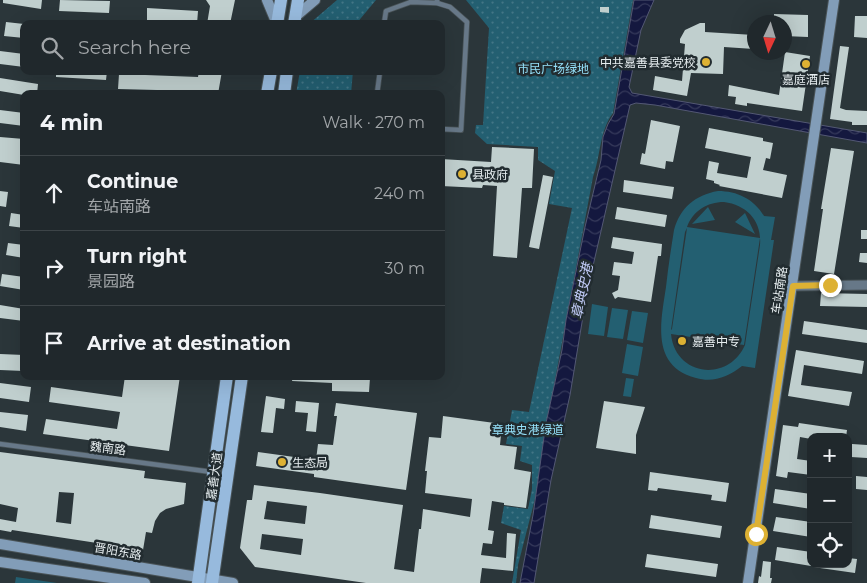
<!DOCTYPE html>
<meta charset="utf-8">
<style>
:root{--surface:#20282c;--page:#2d3438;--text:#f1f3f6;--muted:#a2a6a9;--line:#3d4448}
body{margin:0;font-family:Montserrat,"Noto Sans SC",sans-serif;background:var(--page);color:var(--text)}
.controls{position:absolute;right:15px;bottom:15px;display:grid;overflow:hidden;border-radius:10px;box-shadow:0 5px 20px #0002}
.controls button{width:45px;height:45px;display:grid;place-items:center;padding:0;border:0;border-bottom:1px solid var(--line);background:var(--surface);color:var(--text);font:25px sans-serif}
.compass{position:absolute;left:747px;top:15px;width:45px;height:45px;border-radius:50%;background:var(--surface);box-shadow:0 5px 20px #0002;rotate:184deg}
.stop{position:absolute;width:15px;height:15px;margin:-11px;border:4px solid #ddb133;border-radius:50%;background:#fff}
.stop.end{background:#ddb133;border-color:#fff;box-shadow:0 1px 5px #0008}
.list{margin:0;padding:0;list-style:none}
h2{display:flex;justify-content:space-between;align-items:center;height:65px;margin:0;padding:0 20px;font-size:21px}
h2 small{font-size:16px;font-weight:400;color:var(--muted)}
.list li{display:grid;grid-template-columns:32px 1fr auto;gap:15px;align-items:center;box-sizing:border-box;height:75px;padding:0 20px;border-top:1px solid var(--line)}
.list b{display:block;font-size:19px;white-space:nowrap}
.list p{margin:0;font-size:16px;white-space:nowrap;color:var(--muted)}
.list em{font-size:16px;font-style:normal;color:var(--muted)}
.icon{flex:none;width:28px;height:28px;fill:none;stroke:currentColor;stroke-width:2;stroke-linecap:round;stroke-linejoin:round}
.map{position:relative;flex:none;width:867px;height:583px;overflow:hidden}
.search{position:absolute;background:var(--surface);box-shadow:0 5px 20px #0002;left:20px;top:20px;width:425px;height:55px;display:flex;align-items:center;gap:12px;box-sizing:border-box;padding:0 18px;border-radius:10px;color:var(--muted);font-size:19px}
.panel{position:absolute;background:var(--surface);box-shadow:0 5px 20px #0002;left:20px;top:90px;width:425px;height:290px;border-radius:10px}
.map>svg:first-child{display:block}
</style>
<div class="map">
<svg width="867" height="583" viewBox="0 0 867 583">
<defs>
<pattern id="grass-dots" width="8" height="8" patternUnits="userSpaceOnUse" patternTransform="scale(1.25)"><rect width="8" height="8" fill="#235f71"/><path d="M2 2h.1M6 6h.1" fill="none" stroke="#437686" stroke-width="1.8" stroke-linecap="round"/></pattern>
<pattern id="water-waves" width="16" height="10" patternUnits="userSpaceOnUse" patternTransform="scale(1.25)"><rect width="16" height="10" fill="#14183f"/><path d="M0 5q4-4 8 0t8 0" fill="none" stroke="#363a5b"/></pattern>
</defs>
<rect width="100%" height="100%" fill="#2b363a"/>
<path fill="url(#grass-dots)" d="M 337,0 L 376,0 L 356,24 L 309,24 Z
M 466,0 L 633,0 L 613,113 C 599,132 601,155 593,177 L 555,380 L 538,487 L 518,565 L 516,583 L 512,583 L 521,530 L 501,523 L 504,506 L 528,509 L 532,489 L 532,465 L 520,461 L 522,446 L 506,444 L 512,410 L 529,412 L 572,208 L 549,204 L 555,171 L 538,160 L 538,147 L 487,144 L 475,133 L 476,125 L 483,125 L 489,28 Z
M 300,71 L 353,71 L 351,94 L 296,94 Z"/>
<path fill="#235f71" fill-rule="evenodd" d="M 718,191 C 737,191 754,199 764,216 L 775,217 L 771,240 L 774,240 L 755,368 L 742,366 C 728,377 713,383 696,378 C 650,366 661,321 666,287 C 668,268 671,249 674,230 C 680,208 695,195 718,191 ZM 724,202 C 747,205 762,221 760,245 L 745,345 C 728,383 675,376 671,334 L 744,345 L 760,238 L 687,227 C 693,211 707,202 724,202 ZM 687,228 L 672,329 L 671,330 L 685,232 Z
M 708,207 L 715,220 L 692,224 Z
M 745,213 L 755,234 L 735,222 Z
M 592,304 L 608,307 L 604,336 L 588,334 Z
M 612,308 L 628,310 L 623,339 L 607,337 Z
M 632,311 L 648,313 L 643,343 L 627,340 Z
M 627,344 L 643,347 L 638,376 L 622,373 Z
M 626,378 L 634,379 L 631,397 L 623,396 Z
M 16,577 L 57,583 L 15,583 Z"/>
<path fill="url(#water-waves)" stroke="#535874" d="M 634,0 L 654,0 L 641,30 L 629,87 L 632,93 L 867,133 L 867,143 L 655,105 L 636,103 L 630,105 L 587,292 L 570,395 L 551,480 L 534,583 L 520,583 L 533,515 L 546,423 L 562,350 L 566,320 L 585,227 L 601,160 L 603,137 L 608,124 L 614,114 Z"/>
<path fill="#c0cfce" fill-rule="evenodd" d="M 3,0 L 42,0 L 41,9 L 3,3 Z
M 60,0 L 110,1 L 109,13 L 59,11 Z
M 206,0 L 235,0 L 230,24 L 207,24 L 210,6 Z
M 600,7 L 609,7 L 609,13 L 600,12 Z
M 147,8 L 198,11 L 197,24 L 147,21 Z
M 774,14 L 808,15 L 808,37 L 784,36 L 784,22 L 774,22 Z
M 855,16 L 867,16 L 867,38 L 854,37 Z
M 6,22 L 24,24 L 24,38 L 4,36 Z
M 700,23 L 705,23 L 705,32 L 754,35 L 754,49 L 724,47 L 723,74 L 691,73 L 687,96 L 653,90 L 655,76 L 682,81 L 685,44 L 680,43 L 680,39 L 685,30 Z
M 840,46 L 849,47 L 840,108 L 846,110 L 867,111 L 867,125 L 852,125 L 852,122 L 830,119 Z
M 0,51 L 24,54 L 24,67 L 0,64 Z
M 785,52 L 810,56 L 802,111 L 747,103 L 747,106 L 735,104 L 736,97 L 728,96 L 729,85 L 779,95 Z
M 56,71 L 107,71 L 106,80 L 56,77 Z
M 199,71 L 222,71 L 218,94 L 196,94 L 196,91 L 118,89 L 119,74 L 198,77 Z
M 0,78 L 38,84 L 37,94 L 24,95 L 0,91 Z
M 0,110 L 24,113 L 24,126 L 0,123 Z
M 651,120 L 680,126 L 673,162 L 666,161 L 665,169 L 640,164 L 642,153 L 645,154 Z
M 709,128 L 763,138 L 763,141 L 773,143 L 770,159 L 766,158 L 763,170 L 787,175 L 782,198 L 719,186 L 720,185 L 714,183 L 714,181 L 706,179 L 709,161 L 719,163 L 717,173 L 747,178 L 751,157 L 705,148 Z
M 0,137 L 24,139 L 24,165 L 0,162 Z
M 492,147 L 534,149 L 532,188 L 522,188 L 517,258 L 493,256 L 497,186 L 483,185 L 482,188 L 441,186 L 441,159 L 491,162 Z
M 831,148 L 854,151 L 834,274 L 814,271 L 823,209 L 821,209 Z
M 543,175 L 553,177 L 539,249 L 529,247 Z
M 624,180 L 674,187 L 672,199 L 623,192 Z
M 0,191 L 8,192 L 6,207 L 0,206 Z
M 617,207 L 667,215 L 665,227 L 615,219 Z
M 11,213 L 24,215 L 24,228 L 9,226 Z
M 861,230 L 867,230 L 867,239 L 861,239 Z
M 613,237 L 662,244 L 661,256 L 658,256 L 651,302 L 618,297 L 615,299 L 612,293 L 618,290 L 620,276 L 612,275 L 614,262 L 632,264 L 634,252 L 611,248 Z
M 8,243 L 24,245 L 24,258 L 6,255 Z
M 860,253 L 867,253 L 867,263 L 859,262 Z
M 2,274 L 24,277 L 24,290 L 0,286 Z
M 821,293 L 867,294 L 867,307 L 820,306 Z
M 0,305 L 24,309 L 24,321 L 0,318 Z
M 804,321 L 867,330 L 867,343 L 802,334 Z
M 796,350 L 864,361 L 862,374 L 804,365 L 801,385 L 852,392 L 849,406 L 788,396 Z
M 0,354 L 24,355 L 24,371 L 0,370 Z
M 125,376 L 180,376 L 169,451 L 43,434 L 46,419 L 117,429 L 120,412 L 49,402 L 51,387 L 122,397 Z
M 293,376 L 370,378 L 369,392 L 332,391 L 332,383 L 292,381 Z
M 0,383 L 31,387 L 29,402 L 0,398 Z
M 266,396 L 285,399 L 284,409 L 276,408 L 273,433 L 261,432 Z
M 296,401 L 319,403 L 316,432 L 306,431 L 308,413 L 295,412 Z
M 604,401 L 645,407 L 636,435 L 636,454 L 596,448 Z
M 336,403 L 417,413 L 406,490 L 314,477 L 314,474 L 256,466 L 258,452 L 316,460 L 318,444 L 333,445 L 337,416 L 334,416 Z
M 0,412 L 28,415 L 26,431 L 0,427 Z
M 443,416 L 502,424 L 500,445 L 517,447 L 514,469 L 531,472 L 526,508 L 504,505 L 504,503 L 492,501 L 488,530 L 494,531 L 492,544 L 483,543 L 481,555 L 506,558 L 507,533 L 516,534 L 513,571 L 482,568 L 480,583 L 366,583 L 255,567 L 240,548 L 247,500 L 252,500 L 254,485 L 320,493 L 403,505 L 394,569 L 414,572 L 419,529 L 421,529 L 423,509 L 470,517 L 472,499 L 425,493 L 427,471 L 425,471 L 429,437 L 441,438 ZM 267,501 L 307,506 L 305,524 L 264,519 ZM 262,534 L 303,539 L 301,555 L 260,549 Z
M 799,423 L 847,430 L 846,437 L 811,437 L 811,439 L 800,437 L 797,459 L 811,461 L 811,475 L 788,472 L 787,478 L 776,476 L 783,425 L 798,427 Z
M 852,444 L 867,445 L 867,458 L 851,457 Z
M 0,452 L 145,471 L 144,478 L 186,483 L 184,504 L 166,509 L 160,513 L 155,521 L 152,533 L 146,532 L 143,550 L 12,530 L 11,532 L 0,530 L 0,519 L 16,522 L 18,508 L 0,504 ZM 59,492 L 74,493 L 71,524 L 56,522 Z
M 650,472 L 729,483 L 726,502 L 711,500 L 712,495 L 658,488 L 657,491 L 648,490 Z
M 856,476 L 867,477 L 867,490 L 856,489 Z
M 775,489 L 811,494 L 811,509 L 773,503 Z
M 651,515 L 722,526 L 720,538 L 649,528 Z
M 776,517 L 811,522 L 811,537 L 773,531 Z
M 777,547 L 811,552 L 811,566 L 775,560 Z
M 647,554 L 718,564 L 716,577 L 645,567 Z
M 848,558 L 857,559 L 855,573 L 820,568 L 821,564 L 848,564 Z
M 763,561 L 771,562 L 770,578 L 772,578 L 771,583 L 758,583 L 759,576 L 761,577 Z"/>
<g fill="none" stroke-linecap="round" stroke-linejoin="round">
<defs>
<path id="lane" d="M 437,0 L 437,3 L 450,7 L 467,22 L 461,130 L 441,129
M 411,2 L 437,3
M 384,24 L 386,11 L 411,2 L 411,0
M 377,94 L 380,71
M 0,444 L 212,472"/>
<path id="street" d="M 793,286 L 867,285"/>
<path id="secondary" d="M 267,0 L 277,24
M 295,17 L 315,0
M 0,544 L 233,583
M 0,562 L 145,583
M 748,583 L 834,0"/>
<path id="primary" d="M 277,24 L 281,0
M 294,24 L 298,0
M 267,94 L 271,71
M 284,94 L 287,71
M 198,583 L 227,376
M 212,583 L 242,376"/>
</defs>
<use href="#lane" stroke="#495357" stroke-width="6"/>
<use href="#street" stroke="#495357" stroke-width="11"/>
<use href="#secondary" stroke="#495357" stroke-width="12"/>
<use href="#primary" stroke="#495357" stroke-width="14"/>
<use href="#lane" stroke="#677888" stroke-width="4.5"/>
<use href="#street" stroke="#677888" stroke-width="9"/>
<use href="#secondary" stroke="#829db8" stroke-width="10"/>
<use href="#primary" stroke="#97badd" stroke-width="12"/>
</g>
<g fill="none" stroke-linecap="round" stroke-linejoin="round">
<path stroke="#ddb133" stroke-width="6" d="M 756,534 L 793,286 L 830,285"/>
</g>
<g fill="#ddb133" stroke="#222c30" stroke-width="2">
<circle cx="706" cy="62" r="5"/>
<circle cx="806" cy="64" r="5"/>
<circle cx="462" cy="174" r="5"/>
<circle cx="682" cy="341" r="5"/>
<circle cx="282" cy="462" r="5"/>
</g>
<g text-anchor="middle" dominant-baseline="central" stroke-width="5" stroke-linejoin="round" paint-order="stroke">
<g font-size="12" fill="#e7eef0" stroke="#222c30" text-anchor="start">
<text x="696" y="62" text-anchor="end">中共嘉善县委党校</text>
<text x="806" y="79" text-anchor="middle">嘉庭酒店</text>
<text x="472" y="174">县政府</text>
<text x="692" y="341">嘉善中专</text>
<text x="292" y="462">生态局</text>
</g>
<g font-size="12" fill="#95e1fa" stroke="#222c30">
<text x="553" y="68">市民广场绿地</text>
<text x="528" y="429">章典史港绿道</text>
</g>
<g font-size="12" fill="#e7eef0" stroke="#222c30">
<text transform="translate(779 290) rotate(-82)">车站南路</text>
<text transform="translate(108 448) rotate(7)">魏南路</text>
<text transform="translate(214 476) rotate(-82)">嘉善大道</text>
<text transform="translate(118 551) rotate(10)">晋阳东路</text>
</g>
<g font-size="14" font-style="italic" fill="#c1cbf7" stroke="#222c30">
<text transform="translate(582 291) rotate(-78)">章典史港</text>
</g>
</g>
</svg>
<div class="controls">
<button>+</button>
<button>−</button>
<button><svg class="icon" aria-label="locate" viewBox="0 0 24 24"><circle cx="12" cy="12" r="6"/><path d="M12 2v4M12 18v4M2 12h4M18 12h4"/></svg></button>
</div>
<svg class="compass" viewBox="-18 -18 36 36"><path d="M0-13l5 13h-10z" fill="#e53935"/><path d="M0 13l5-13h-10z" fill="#a2a6a9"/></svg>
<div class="stop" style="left:756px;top:534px"></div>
<div class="stop end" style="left:830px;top:285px"></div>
<div class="search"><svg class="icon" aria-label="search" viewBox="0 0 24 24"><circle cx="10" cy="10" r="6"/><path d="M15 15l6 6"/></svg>Search here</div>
<section class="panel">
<h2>4 min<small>Walk · 270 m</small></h2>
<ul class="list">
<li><svg class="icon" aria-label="ahead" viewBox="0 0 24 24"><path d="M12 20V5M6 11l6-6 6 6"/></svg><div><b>Continue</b><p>车站南路</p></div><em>240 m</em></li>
<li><svg class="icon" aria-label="right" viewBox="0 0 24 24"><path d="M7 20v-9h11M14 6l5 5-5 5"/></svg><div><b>Turn right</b><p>景园路</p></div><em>30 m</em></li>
<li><svg class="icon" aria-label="arrive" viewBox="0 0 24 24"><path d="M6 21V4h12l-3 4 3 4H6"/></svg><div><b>Arrive at destination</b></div></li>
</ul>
</section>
</div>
